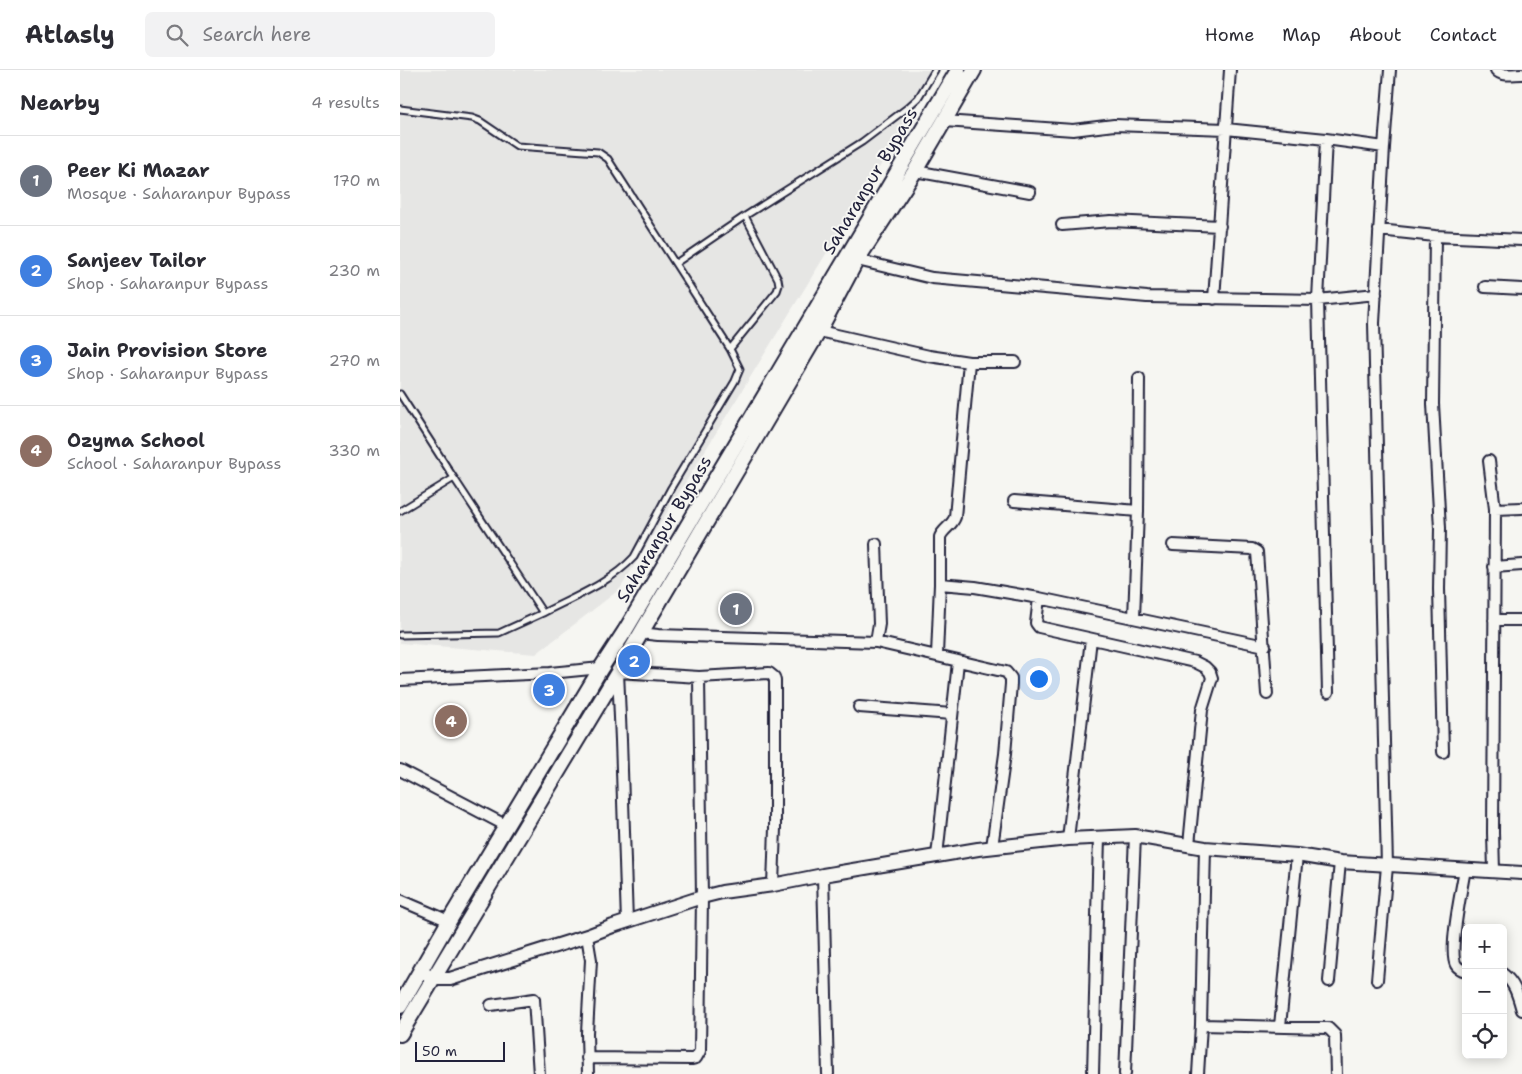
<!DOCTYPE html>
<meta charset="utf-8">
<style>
:root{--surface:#fff;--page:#f2f2f3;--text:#2b2b33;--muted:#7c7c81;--line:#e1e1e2;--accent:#d1495b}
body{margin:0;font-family:"Shantell Sans",sans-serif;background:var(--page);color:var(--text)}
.controls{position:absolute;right:15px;bottom:15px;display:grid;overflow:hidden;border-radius:8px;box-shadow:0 2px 12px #0003}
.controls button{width:45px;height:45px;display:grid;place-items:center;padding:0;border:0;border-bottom:1px solid var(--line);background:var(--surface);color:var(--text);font:25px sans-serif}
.scale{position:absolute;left:15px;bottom:12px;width:90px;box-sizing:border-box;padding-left:5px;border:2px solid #22223b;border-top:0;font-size:14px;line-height:18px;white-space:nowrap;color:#22223b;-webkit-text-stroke:4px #f6f6f2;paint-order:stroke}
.you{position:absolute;left:638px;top:608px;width:18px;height:18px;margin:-12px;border:4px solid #fff;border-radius:50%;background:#1a73e8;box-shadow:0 0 0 8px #1a73e833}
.badge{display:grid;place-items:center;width:32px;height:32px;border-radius:50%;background:var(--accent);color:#fff;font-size:16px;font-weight:700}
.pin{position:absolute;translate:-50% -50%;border:2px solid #fff;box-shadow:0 1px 5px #0006}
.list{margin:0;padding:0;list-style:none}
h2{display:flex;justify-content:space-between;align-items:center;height:65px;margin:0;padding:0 20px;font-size:21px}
h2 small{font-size:16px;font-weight:400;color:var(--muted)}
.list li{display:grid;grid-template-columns:32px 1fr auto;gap:15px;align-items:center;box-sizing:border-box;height:90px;padding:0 20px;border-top:1px solid var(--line)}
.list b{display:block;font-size:19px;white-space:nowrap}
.list p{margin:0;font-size:16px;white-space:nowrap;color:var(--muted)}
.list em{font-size:16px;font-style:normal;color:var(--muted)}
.icon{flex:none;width:28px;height:28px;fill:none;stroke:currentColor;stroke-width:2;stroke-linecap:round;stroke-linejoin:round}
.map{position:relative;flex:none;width:1122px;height:1004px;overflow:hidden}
header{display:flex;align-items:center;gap:30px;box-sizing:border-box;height:70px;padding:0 25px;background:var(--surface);border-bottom:1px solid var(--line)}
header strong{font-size:24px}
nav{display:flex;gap:28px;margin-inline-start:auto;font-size:18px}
.search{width:350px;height:45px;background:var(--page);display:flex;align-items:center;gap:12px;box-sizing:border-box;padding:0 18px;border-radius:8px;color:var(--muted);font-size:19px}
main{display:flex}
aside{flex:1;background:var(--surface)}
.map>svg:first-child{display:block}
</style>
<header>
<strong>Atlasly</strong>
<div class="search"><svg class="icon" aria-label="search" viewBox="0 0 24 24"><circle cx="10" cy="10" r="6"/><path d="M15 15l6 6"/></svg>Search here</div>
<nav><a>Home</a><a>Map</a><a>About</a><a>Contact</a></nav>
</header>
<main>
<aside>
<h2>Nearby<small>4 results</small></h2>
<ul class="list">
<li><span class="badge" style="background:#6b7280">1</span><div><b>Peer Ki Mazar</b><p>Mosque · Saharanpur Bypass</p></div><em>170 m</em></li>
<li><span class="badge" style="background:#3f7fe0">2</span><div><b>Sanjeev Tailor</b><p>Shop · Saharanpur Bypass</p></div><em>230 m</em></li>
<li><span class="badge" style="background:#3f7fe0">3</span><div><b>Jain Provision Store</b><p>Shop · Saharanpur Bypass</p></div><em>270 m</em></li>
<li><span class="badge" style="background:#8d6e63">4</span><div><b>Ozyma School</b><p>School · Saharanpur Bypass</p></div><em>330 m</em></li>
</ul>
</aside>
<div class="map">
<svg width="1122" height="1004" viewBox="0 0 1122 1004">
<rect width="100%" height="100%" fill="#f6f6f2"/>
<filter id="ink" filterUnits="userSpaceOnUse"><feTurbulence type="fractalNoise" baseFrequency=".02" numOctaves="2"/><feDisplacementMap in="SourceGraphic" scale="10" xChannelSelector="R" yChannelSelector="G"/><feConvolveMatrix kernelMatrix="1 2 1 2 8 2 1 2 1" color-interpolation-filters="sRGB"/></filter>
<g filter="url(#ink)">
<path fill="#e6e6e4" d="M 0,0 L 539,0 L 220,519 L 136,584 L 0,573 Z"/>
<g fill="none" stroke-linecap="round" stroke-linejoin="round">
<defs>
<path id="service" d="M 0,39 L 72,48 L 80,51 L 117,76 L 198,82 L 208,89 L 330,279 L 340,299 L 335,311 L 271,418 L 234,487 C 210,513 174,527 143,543 L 54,408
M 276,193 L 345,146 L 462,72 L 507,38 L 518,28 L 535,0
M 330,279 L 377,221 L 379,215 L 378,209 L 345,146
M 0,324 L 54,408 L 0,441
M 0,565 L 99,563 L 143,543"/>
<path id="minor" d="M 1096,0 C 1102,7 1113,4 1122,4
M 544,51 L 673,60 L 714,55 L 826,59 L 926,69 L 984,77
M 926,69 L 918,230 L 928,622
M 515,101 L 630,122
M 662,155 L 711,151 L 820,156
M 979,160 L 1035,166 L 1122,170
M 1035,166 L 1033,334 L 1040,458 L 1039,519 L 1043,682
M 457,190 L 532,208 L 747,227 L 918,230 L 976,224
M 1085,217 L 1122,219
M 814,229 L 830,0
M 419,261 L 529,286 L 569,292 L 615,292
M 1089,391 L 1095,439 L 1093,763 L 1094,801
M 614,431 L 738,441
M 1095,439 L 1122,438
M 773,475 L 852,479 L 857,482 L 867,624
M 1094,497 L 1122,495
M 540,514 L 575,517 L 639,528 L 865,576
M 639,528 L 636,553 L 639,557 L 795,592 L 805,597 L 810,602 L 812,608 L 802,640 L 789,775
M 734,548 L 738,441 L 739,308
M 1094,550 L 1122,550
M 240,563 L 258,565 L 476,572 L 606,602 L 611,608 L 611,614 L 605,684 L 592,777
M 476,572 L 479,554 L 476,474
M 537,585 L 540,514 L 540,467 C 543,459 552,456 555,447 L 569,292
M 0,610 L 150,603 L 201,598
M 459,637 L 552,644
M 0,700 L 107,756
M 668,769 L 691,569
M 537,786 L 558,592
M 1065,799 C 1062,817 1048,882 1056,895 C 1058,898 1062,900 1066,901
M 423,805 L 428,1004
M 0,830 L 49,851
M 227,852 L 221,670 L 218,602 L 299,607 L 369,603 L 374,607 L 375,611 L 375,758 L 373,815
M 187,866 L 191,890 L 187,963 L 188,1004
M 1103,904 C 1115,913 1118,926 1122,940
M 977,910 L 987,796 L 974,253 L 984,77 L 990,0
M 929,911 L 940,792
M 91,935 L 134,929 L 139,1004
M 801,955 L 928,958 L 935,965 L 936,1004
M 880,956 L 897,785
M 187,988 L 292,989 L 296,988 L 300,981 L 302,827 L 299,607
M 693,1004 L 699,767
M 725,1004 L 735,766
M 798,1004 L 801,955 L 805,778"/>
<path id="tertiary" d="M 21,901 L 33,909 L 50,909 L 187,866 L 213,856 L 302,827 L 322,822 L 373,815 L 423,805 L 578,779 L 668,769 L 735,766 L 805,778 L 897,785 L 940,792 L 1122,803"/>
<path id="secondary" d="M 0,936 L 49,851 L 201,598 L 225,561 L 558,0
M 0,964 L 218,602 L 419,261 L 455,193 L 515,101 L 574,0"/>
</defs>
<use href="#service" stroke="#22223b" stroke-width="9"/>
<use href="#minor" stroke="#22223b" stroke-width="14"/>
<use href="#tertiary" stroke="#22223b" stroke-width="16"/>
<use href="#secondary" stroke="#22223b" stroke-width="18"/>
<use href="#service" stroke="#f6f6f2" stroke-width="5"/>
<use href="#minor" stroke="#f6f6f2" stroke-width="10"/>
<use href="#tertiary" stroke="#f6f6f2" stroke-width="12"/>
<use href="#secondary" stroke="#f6f6f2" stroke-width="14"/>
</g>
</g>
<g text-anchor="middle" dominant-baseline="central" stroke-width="4" stroke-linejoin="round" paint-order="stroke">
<g font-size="18" fill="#22223b" stroke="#f6f6f2">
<text transform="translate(470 111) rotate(-59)">Saharanpur Bypass</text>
<text transform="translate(264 459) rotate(-59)">Saharanpur Bypass</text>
</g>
</g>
</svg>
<div class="controls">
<button>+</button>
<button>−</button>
<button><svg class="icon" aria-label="locate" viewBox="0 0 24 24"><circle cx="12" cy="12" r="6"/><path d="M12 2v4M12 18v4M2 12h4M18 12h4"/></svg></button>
</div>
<div class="scale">50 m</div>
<div class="you"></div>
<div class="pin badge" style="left:336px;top:539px;background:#6b7280">1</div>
<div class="pin badge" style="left:234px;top:591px;background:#3f7fe0">2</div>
<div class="pin badge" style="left:149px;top:620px;background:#3f7fe0">3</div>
<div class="pin badge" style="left:51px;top:651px;background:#8d6e63">4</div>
</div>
</main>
